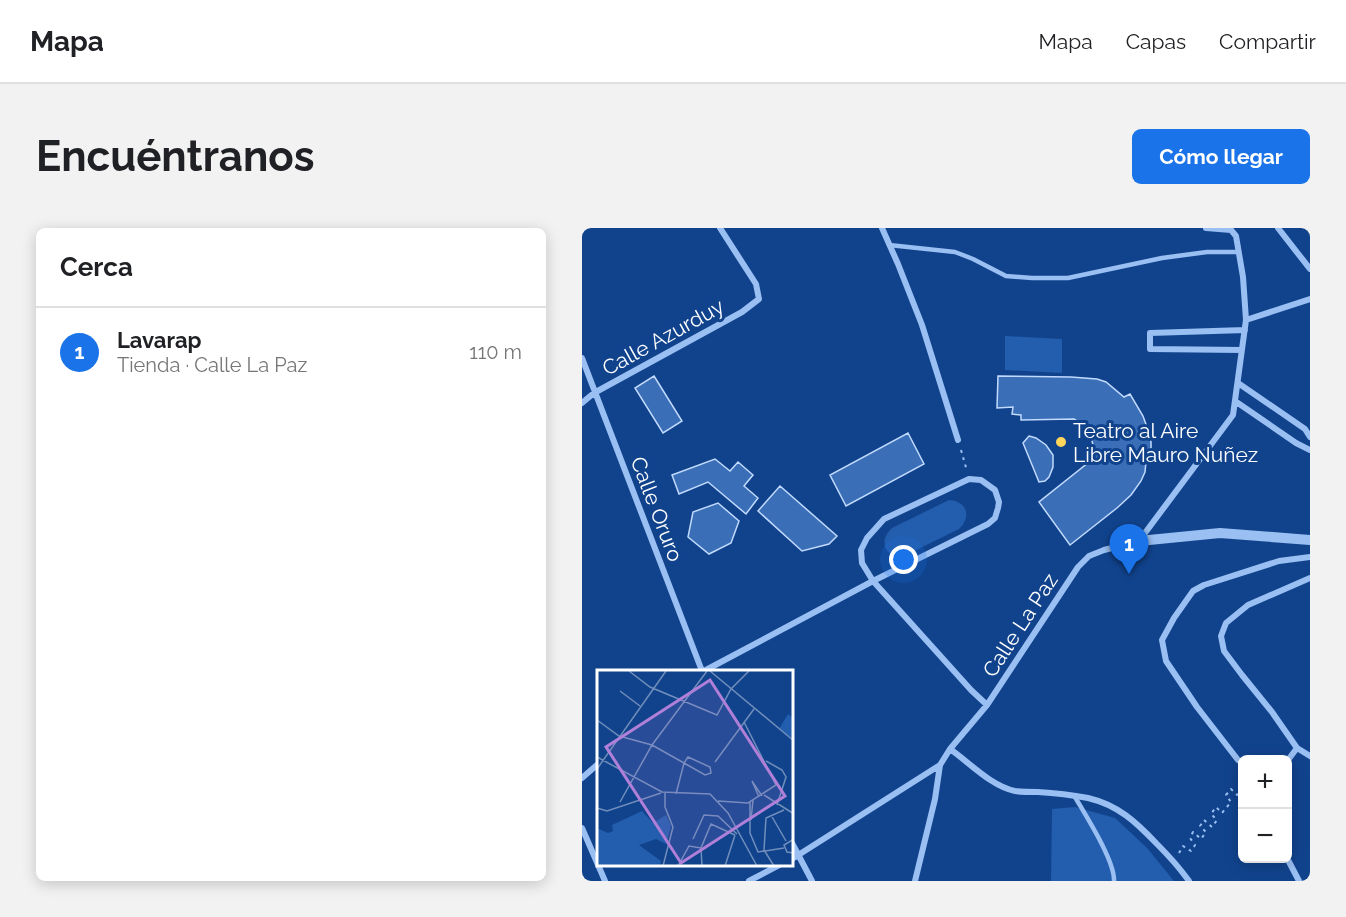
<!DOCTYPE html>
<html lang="es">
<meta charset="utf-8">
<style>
:root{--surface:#fff;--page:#f2f2f2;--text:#202124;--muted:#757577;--line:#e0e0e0;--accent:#1a73e8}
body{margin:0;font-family:Raleway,sans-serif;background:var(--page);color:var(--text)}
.controls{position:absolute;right:18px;bottom:18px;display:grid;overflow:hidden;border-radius:9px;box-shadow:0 3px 15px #0003}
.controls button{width:54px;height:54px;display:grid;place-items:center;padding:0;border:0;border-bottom:2px solid var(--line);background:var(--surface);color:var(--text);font:30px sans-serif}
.you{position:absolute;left:322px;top:332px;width:21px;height:21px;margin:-15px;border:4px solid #fff;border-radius:50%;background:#1a73e8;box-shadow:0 0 0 9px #1a73e833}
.badge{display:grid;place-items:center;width:39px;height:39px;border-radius:50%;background:var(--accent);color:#fff;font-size:20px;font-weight:700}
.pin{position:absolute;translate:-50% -50px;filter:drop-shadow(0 2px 3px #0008)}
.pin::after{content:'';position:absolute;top:32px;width:21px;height:18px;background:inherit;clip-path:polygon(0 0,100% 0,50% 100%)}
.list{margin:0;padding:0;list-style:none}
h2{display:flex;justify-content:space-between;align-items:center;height:78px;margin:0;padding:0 24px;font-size:26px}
h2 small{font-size:20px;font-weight:400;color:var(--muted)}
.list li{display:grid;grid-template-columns:39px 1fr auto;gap:18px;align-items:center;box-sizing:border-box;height:90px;padding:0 24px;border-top:2px solid var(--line)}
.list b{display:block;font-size:22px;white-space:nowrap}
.list p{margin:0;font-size:20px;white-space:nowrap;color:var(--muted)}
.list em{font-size:20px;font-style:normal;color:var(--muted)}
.map{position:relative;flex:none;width:728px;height:653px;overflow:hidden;border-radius:9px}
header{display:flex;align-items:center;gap:36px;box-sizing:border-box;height:84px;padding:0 30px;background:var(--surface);border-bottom:2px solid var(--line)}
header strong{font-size:28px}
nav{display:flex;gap:33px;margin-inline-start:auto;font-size:21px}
.intro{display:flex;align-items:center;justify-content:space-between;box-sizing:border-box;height:144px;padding:0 36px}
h1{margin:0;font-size:42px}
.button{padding:15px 27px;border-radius:9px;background:var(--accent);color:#fff;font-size:21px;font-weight:700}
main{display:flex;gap:36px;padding:0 36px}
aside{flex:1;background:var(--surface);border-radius:9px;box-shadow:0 3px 15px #0003}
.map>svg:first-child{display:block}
</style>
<header>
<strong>Mapa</strong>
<nav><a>Mapa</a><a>Capas</a><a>Compartir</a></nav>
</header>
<div class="intro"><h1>Encuéntranos</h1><a class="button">Cómo llegar</a></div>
<main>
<aside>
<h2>Cerca<small></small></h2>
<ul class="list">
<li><span class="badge">1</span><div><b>Lavarap</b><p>Tienda · Calle La Paz</p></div><em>110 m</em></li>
</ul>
</aside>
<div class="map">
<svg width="728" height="653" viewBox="0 0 728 653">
<rect width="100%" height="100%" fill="#11438d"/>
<path fill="#235dad" d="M 423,108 L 480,111 L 480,145 L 423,142 Z
M 367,272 C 385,273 390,289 377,301 L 320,329 C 301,328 297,312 310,300 Z
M 493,579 L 533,590 L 565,620 L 592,653 L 469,653 L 470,581 Z"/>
<path fill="#3a6eb7" stroke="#c1dafd" stroke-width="1.5" d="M 72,148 L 100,193 L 81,205 L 53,160 Z
M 416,148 L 489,149 L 515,151 L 524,154 L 542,169 L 548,166 L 561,188 L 566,202 L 569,214 L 569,233 L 564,233 L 563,244 L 559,253 L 549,267 L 535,280 L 488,317 L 457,274 L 507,234 L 512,222 L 509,208 L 502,197 L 492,191 L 439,192 L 439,187 L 430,186 L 431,179 L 415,180 Z
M 326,205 L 342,236 L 264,278 L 248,247 Z
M 447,208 L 454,210 L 464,217 L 471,227 L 471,239 L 467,249 L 463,253 L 457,254 L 441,215 Z
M 133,231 L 148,243 L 156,234 L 171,247 L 162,258 L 176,270 L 164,286 L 126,254 L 97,266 L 90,247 Z
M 198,258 L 255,308 L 247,316 L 220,323 L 176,283 Z
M 136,275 L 157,293 L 149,315 L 127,326 L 106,309 L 111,284 Z"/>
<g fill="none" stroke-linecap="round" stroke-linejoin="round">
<path stroke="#9abff2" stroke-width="2" stroke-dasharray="3 4.5" stroke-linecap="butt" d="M 379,222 L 385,243
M 597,625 L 601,618 L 609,623 L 613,617 L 608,610 L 611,604 L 619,611 L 624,604 L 618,598 L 622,592 L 630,599 L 635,592 L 629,586 L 634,579 L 640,585 L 649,574 L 644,567 L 649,561 L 655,567 L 660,560"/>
<path stroke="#9abff2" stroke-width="4.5" d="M 307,17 L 373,24 L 391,31 L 424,48 L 450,50 L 486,50 L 580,30 L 625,24 L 656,24
M 493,569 C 504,588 533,633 532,653"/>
<path stroke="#9abff2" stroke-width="6" d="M 300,0 L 316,36 L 340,97 L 376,212
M 696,0 L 728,41
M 664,92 L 728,71
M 660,122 L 568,121 L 568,105 L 663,102
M 0,130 L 120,443
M 656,155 L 723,201 L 728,209
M 653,173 L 714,215 L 728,222
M 0,175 L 12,165 L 160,84 L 177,71 L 174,56 L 138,0
M 728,350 L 666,377 L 644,395 L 639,408 L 642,423 L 660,447 L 690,484 L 715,520 L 728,528
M 122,443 L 291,353 L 406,296 L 413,290 L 416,280 L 417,274 L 413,262 L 399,252 L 387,251 L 302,291 L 285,310 L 279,322 L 280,335 L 291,353 L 389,462 L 405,477
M 368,521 C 388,535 409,558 433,563 C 441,564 449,564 456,564 C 473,565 490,567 506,570 C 536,577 554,594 574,615 C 586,627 597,639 607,653
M 656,532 L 615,479 L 584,433 L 580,412 L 592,390 L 611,363 L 622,357 L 697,333 L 728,329
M 706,532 L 715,520
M 0,550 L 16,536
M 0,600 L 23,653
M 210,615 L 230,653
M 705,630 L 717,653
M 210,631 L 358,537 L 368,521 L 405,477 L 496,339 L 507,328 L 522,322 L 557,313 L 651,187 L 664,92 L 661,49 L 654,8 L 649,2 L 624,0
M 167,653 L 199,636
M 333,653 L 353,571 L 358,537"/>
<path stroke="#9abff2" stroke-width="10" d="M 557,313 L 638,305 L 728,312"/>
</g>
<circle fill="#ffd55b" stroke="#11438d" stroke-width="2" cx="479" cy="214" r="6"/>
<g text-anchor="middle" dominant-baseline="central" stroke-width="6" stroke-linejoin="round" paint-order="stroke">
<g font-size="21" fill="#fff" stroke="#11438d">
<text transform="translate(81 109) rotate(-29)">Calle Azurduy</text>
<text transform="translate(75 281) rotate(69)">Calle Oruro</text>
<text transform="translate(438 397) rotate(-57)">Calle La Paz</text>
</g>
<g font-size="21" fill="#fff" stroke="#11438d" text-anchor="start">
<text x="491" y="202">Teatro al Aire<tspan x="491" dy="24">Libre Mauro Nuñez</tspan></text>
</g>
</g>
<g transform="translate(15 442)">
<rect width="196" height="196" fill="#11438d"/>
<path d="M 191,44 L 196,48 L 196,69 L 182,59 ZM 45,141 L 56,153 L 69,145 L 74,156 L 69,174 L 59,169 L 42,175 L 64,191 L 63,196 L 0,196 L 0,158 L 11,163 L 16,161 L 15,155 Z" fill="#235dad"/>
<path fill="none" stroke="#708ebb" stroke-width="1.5" d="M 32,1 L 53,17 L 120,45 L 134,19 L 152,1M 113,1 L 197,71M 23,21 L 43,36M 0,50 L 22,66 L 55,75 L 87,93 L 108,105 L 114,103 L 113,97 L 91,87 L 87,93 L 79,124M 0,87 L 65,122 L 113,124 L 131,143 L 160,196M 169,91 L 185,100 L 189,107 L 180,135M 118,92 L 157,39M 0,99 L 69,1M 167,125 L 197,144M 162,127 L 155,111 L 165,126M 121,131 L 151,133 L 179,115 L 147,52M 23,132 L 55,75 L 110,1M 153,132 L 153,163 L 161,182 L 187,178M 0,138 L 10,141 L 64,123M 174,145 L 189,171M 154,150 L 156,130M 96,169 L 107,145 L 121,146 L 140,164M 197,169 L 187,175 L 190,182 L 197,183M 66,196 L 76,157 L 68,137 L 68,122M 81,196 L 92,176 L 104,178M 105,196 L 104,178 L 114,154 L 138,165M 128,196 L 138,165M 177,196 L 167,180 L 169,148 L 187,140"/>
<path fill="#b080d9" fill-opacity="0.15" stroke="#b080d9" stroke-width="3" d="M 113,10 L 188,126 L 84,193 L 9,77 Z"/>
<rect width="196" height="196" fill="none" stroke="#fff" stroke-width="3"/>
</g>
</svg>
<div class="controls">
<button>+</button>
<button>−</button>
</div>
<div class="you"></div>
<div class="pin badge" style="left:547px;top:346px">1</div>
</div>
</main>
